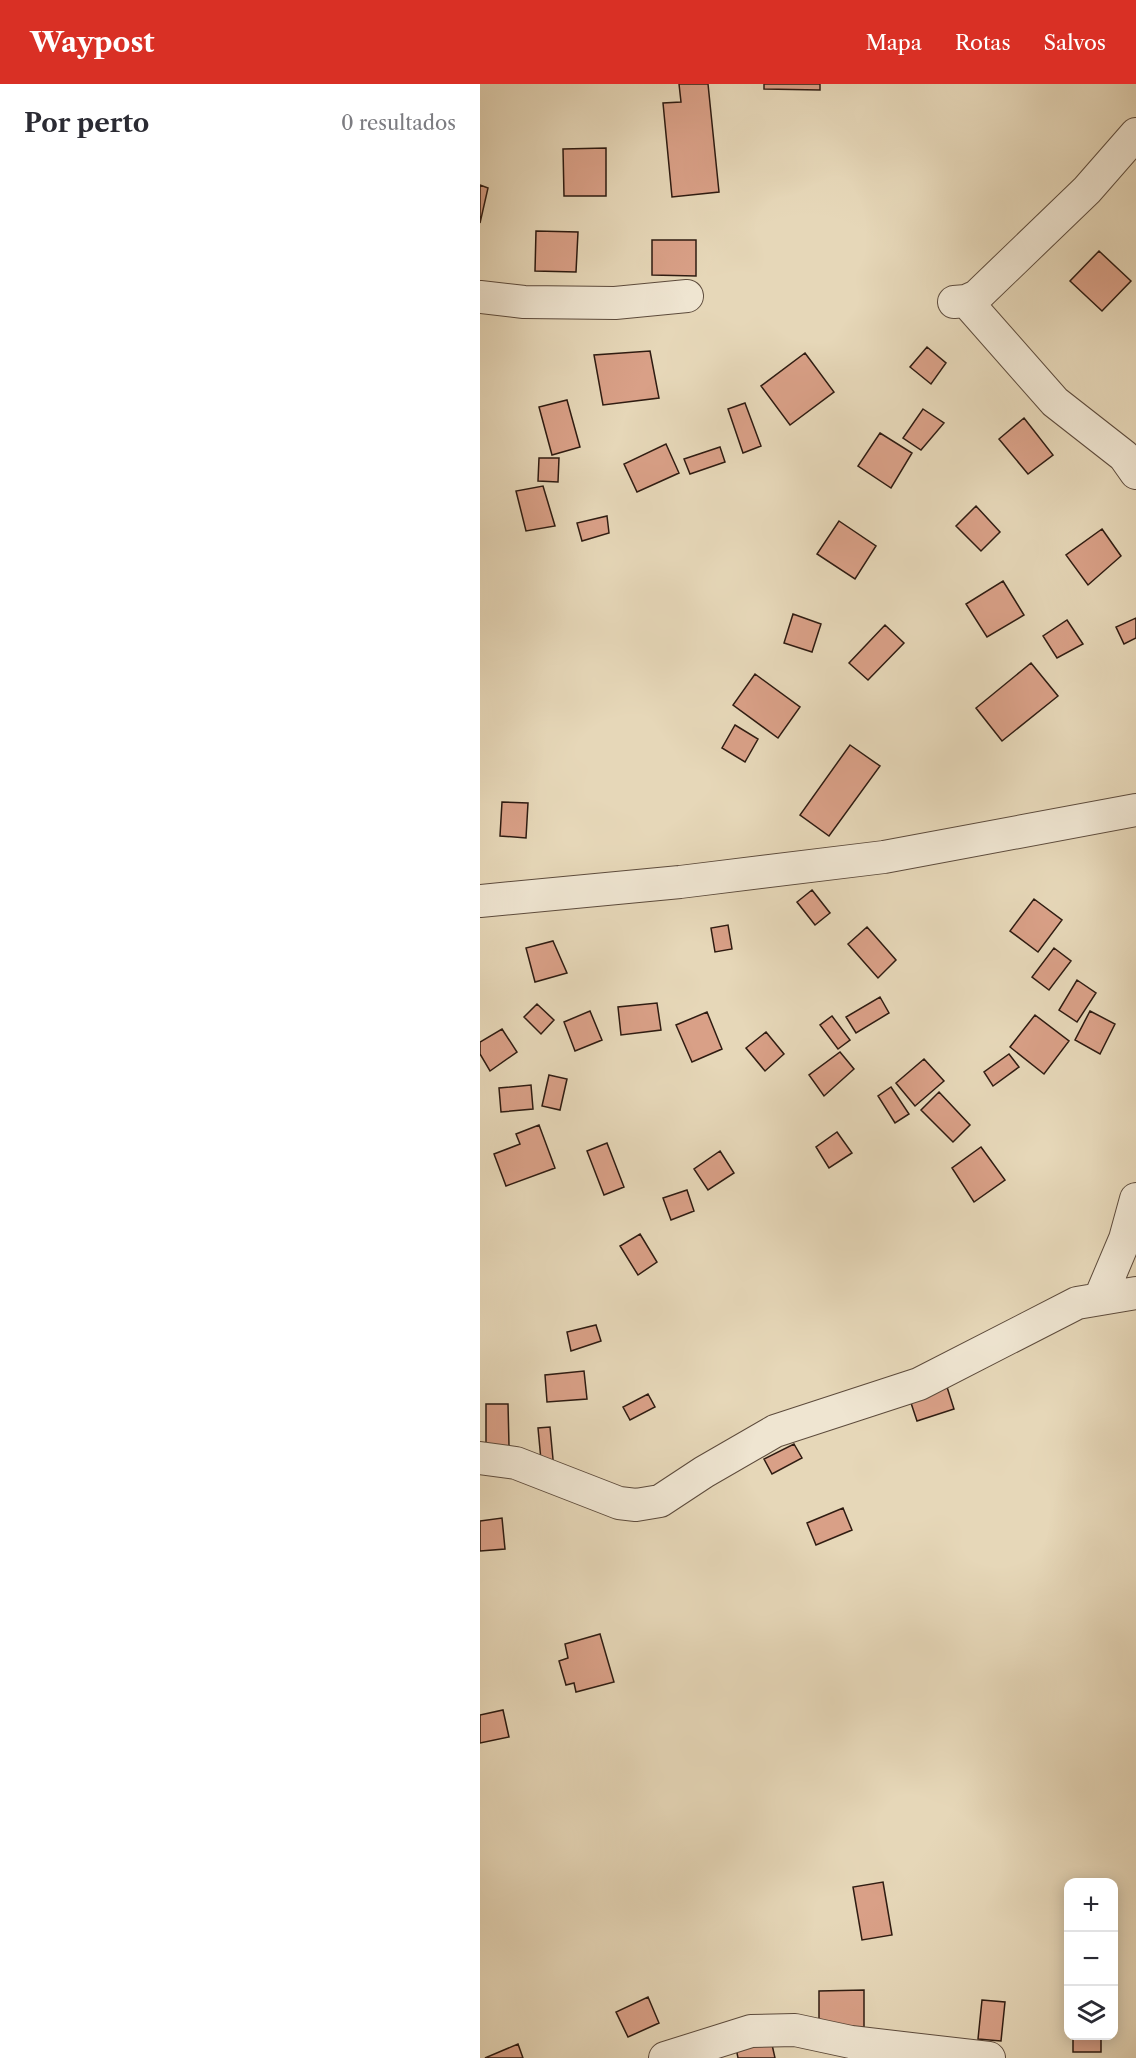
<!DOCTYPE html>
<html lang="pt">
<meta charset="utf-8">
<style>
:root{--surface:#fff;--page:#f7f7f7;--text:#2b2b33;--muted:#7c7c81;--line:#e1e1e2;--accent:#d93025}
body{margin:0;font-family:"Libre Caslon Text",serif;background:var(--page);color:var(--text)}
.controls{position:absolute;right:18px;bottom:18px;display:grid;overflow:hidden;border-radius:12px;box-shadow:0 3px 15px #0003}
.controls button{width:54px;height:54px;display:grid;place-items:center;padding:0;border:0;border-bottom:2px solid var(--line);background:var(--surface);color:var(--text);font:30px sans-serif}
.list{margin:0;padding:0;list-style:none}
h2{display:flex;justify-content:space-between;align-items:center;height:78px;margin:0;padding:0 24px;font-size:26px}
h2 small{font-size:20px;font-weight:400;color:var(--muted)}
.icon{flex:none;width:33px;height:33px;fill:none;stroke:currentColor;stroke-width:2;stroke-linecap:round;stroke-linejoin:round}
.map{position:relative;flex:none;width:656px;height:1974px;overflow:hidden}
header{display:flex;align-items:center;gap:36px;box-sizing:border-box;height:84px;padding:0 30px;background:var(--accent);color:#fff}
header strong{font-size:28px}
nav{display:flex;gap:33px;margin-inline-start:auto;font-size:21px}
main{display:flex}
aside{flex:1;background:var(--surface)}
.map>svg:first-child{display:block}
</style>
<header>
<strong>Waypost</strong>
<nav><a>Mapa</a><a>Rotas</a><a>Salvos</a></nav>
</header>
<main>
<aside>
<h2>Por perto<small>0 resultados</small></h2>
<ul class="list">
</ul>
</aside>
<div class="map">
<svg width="656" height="1974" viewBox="0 0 656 1974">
<rect width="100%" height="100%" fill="#e6d7b8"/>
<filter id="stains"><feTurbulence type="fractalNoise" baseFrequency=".00333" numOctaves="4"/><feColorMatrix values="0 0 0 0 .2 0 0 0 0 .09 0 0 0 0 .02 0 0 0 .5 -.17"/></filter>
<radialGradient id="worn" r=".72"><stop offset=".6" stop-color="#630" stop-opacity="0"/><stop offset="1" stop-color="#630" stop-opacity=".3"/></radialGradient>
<path fill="#d9a087" stroke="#2f1c12" stroke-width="1.5" d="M 199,0 L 228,0 L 239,108 L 192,113 L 183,19 L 201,18 Z
M 284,0 L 340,0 L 340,6 L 284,5 Z
M 126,64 L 126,112 L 84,112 L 83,65 Z
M 0,101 L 8,104 L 0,139 Z
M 56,147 L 98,148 L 96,188 L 55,187 Z
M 172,156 L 216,156 L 216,192 L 172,191 Z
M 619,167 L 651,197 L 622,227 L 590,197 Z
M 447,263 L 466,279 L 451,300 L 430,283 Z
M 170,267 L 179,314 L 123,321 L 114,271 Z
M 325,269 L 354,308 L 310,341 L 281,302 Z
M 87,316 L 100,363 L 72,371 L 59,323 Z
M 265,319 L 281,362 L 263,369 L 248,325 Z
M 443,325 L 464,339 L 441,366 L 423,354 Z
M 544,334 L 573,371 L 548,390 L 519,355 Z
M 400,349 L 432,369 L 411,404 L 378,382 Z
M 186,360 L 199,389 L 157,408 L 144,380 Z
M 240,363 L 245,378 L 210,390 L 204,375 Z
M 59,374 L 79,374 L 78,398 L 58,397 Z
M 63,402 L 75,442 L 46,447 L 36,407 Z
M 496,422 L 520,448 L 501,467 L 476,442 Z
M 127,432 L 129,449 L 102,457 L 97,439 Z
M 359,437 L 396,462 L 375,495 L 337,470 Z
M 622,445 L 641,472 L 608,501 L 586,471 Z
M 523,497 L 544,531 L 507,553 L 486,520 Z
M 313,530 L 341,540 L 332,568 L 304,559 Z
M 656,534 L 656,554 L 644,560 L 636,543 Z
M 587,536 L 603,560 L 577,574 L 563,552 Z
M 405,541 L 424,559 L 388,596 L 369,579 Z
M 551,579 L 578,612 L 522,657 L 496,624 Z
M 275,590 L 320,623 L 298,654 L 253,621 Z
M 255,641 L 278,655 L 265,678 L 242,664 Z
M 370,661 L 400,682 L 349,752 L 320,731 Z
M 22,718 L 48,719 L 46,754 L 20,752 Z
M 332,806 L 350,829 L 335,841 L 317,818 Z
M 554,815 L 582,836 L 558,868 L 530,847 Z
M 248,841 L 252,865 L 235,868 L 231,844 Z
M 387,843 L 416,876 L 398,894 L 368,860 Z
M 73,857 L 87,889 L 55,898 L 46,864 Z
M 574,864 L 591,877 L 569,906 L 552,893 Z
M 597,896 L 616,909 L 597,938 L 579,926 Z
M 400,913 L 409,929 L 376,949 L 366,933 Z
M 177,919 L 181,946 L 141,951 L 138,923 Z
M 57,920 L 74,936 L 61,950 L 44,933 Z
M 110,927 L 122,956 L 95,967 L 84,938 Z
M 610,927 L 635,940 L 620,970 L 595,956 Z
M 227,928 L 242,965 L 212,978 L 196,941 Z
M 555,931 L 589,957 L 564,990 L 530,963 Z
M 352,932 L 370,956 L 358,965 L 340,941 Z
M 22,945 L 37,968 L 10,987 L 0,970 L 0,958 Z
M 286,948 L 304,970 L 285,987 L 266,964 Z
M 360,968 L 374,985 L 344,1012 L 329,991 Z
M 529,970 L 539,983 L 513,1002 L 504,988 Z
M 444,975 L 464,997 L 435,1022 L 416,999 Z
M 69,991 L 87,995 L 80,1026 L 62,1022 Z
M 51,1001 L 53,1025 L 21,1028 L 19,1004 Z
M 411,1003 L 429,1030 L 415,1039 L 398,1012 Z
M 459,1008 L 490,1041 L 473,1058 L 441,1026 Z
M 59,1041 L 75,1084 L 26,1102 L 14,1070 L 40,1060 L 36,1050 Z
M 357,1048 L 372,1069 L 349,1084 L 336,1063 Z
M 127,1059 L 144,1103 L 124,1111 L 107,1067 Z
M 501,1063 L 525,1096 L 494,1118 L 472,1084 Z
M 240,1067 L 254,1089 L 228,1106 L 214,1085 Z
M 207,1106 L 214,1127 L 191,1136 L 183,1114 Z
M 160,1150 L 177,1178 L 158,1191 L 140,1162 Z
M 116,1241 L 121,1257 L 91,1267 L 87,1248 Z
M 104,1287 L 107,1315 L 67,1318 L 65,1291 Z
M 467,1303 L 474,1325 L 437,1337 L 430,1316 Z
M 168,1310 L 175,1323 L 150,1336 L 143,1323 Z
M 6,1320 L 28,1320 L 29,1362 L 6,1362 Z
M 70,1343 L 74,1386 L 62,1387 L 58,1344 Z
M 314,1360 L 322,1374 L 292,1390 L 284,1375 Z
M 363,1424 L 372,1446 L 336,1461 L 327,1439 Z
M 22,1434 L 25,1465 L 0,1467 L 0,1437 Z
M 120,1550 L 134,1598 L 96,1608 L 94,1599 L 86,1601 L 79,1577 L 88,1574 L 85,1560 Z
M 23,1626 L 29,1653 L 0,1659 L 0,1631 Z
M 403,1798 L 412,1851 L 382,1856 L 373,1803 Z
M 384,1906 L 384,1943 L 339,1943 L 339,1907 Z
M 168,1913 L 179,1939 L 148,1953 L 136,1928 Z
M 502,1916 L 525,1918 L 521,1957 L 498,1955 Z
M 593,1952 L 621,1952 L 621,1968 L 593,1968 Z
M 291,1956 L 295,1974 L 258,1974 L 256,1964 Z
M 38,1960 L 43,1974 L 5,1974 Z"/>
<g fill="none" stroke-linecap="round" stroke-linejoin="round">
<defs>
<path id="minor" d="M 0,213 L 44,218 L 135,219 L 207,212
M 486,217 L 575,318 L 644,372 L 656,389
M 474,218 L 486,217 L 497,212 L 607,106 L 656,50
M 0,817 L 200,798 L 404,773 L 656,726
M 620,1214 L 645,1155 L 656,1115
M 0,1374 L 36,1379 L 139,1419 L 156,1421 L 180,1417 L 224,1388 L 295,1347 L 439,1300 L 597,1219 L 656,1209
M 185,1974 L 271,1947 L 315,1946 L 371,1958 L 509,1974"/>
</defs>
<use href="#minor" stroke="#5d4b3c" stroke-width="34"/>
<use href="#minor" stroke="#efe5d1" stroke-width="32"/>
</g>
<rect width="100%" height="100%" filter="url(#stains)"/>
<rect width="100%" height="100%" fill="url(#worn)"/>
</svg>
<div class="controls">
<button>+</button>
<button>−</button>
<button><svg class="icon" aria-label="layers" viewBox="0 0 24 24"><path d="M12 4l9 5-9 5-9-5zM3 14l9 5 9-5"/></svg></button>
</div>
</div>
</main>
